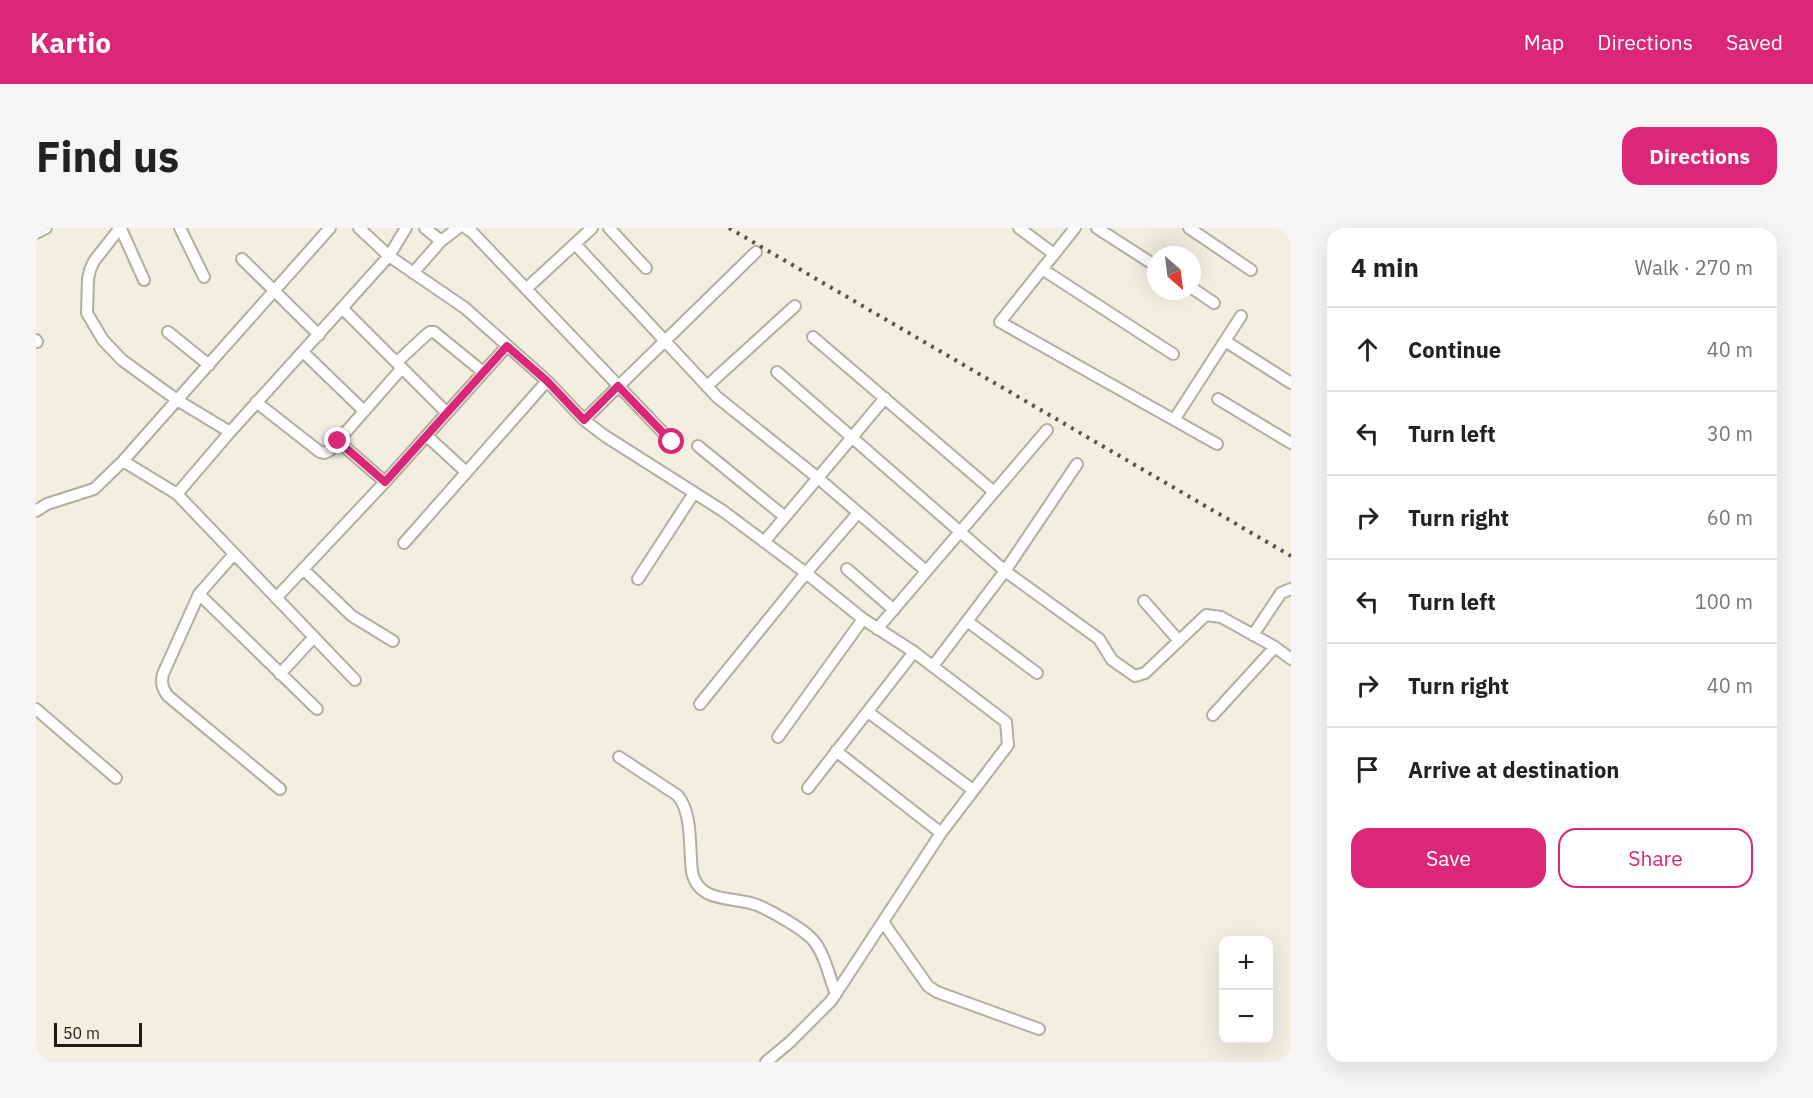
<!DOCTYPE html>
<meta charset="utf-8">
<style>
:root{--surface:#fff;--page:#f6f6f6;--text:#222;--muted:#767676;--line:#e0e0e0;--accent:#db2777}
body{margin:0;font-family:"IBM Plex Sans",sans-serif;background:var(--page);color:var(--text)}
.controls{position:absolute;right:18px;bottom:18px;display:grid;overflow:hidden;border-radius:12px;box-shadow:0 6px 24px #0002}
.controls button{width:54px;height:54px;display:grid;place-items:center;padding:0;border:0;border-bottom:2px solid var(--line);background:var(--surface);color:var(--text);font:30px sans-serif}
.compass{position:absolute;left:1111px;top:18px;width:54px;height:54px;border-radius:50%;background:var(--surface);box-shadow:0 6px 24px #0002;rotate:152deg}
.scale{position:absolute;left:18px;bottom:15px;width:88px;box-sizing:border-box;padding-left:6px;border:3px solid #1e1c17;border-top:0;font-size:16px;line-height:21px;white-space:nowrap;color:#1e1c17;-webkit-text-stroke:4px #f2eee0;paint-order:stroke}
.stop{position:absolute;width:18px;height:18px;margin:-14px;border:4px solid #db2777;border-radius:50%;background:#fff}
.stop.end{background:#db2777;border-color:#fff;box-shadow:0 2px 6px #0008}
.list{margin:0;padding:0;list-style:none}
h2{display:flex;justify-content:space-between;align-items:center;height:78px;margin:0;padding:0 24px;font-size:26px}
h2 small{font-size:20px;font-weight:400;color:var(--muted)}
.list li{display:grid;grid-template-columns:39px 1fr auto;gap:18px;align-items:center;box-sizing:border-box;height:84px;padding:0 24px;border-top:2px solid var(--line)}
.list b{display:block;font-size:22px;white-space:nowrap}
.list em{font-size:20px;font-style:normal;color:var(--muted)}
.actions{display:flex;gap:12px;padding:18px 24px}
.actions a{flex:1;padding:14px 0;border:2px solid var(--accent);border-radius:18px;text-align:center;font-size:21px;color:var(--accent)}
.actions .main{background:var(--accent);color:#fff}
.icon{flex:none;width:33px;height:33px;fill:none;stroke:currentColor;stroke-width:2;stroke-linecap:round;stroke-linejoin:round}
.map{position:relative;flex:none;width:1255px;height:834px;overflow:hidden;border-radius:18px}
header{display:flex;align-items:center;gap:36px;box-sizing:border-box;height:84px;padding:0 30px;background:var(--accent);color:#fff}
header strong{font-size:28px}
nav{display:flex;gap:33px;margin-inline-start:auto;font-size:21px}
.intro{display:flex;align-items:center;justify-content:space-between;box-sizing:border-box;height:144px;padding:0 36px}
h1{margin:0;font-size:42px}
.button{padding:15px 27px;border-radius:18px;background:var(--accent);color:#fff;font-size:21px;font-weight:700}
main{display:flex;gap:36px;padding:0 36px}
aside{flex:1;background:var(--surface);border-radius:18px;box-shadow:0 6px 24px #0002}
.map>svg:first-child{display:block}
</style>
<header>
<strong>Kartio</strong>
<nav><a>Map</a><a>Directions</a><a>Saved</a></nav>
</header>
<div class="intro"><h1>Find us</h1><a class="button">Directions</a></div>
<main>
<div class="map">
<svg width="1255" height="834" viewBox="0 0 1255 834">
<rect width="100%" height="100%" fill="#f2eee0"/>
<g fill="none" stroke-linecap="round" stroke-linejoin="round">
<defs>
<path id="minor" d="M 84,0 L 58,33 L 54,42 L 52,51 L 51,85 L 67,112 L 86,132 L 141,172 L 194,204 L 353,28 L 429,80 L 511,153 L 548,192 L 569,208 L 687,283 L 770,345 L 827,391 L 878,424 L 970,494 L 972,517 L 905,605 L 795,773 L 754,814 L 730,834
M 144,0 L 168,49
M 323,0 L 353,28 L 370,0
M 389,0 L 405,13
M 430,0 L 436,4 L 636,214
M 573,0 L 610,40
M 983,0 L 1018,26
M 1039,0 L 964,94 L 1181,216
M 1061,0 L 1120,38
M 1153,0 L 1215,42
M 85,1 L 108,52
M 0,5 L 10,0
M 539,16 L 681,169 L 782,250 L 890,343
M 206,31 L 283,107
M 1006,41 L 1137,126
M 377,45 L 405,13 L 422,0
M 1156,60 L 1178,75
M 490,61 L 556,0
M 306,80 L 411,185
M 132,104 L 173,137
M 777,109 L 958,264
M 0,112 L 1,114
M 1189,113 L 1255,155
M 267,124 L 328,183
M 361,134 L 390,107 L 394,104 L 398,104 L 447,144
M 741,144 L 969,343 L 1041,236
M 671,158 L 759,78
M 1182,171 L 1255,215
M 220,174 L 284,224 L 288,225 L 293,223 L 302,213 L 366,140
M 548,192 L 720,24
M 1138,192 L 1205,88
M 391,208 L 430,244
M 302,213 L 349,254
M 662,218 L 749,289
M 87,233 L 141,266 L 319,452
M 141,266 L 194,204
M 0,283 L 11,276 L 58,261 L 87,233 L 141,172 L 294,0
M 728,314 L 849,170
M 368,315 L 511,153
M 198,326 L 163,366 L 127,446 C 125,455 126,460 132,468 L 244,561
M 267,341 L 316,388 L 357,413
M 811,341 L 858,382
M 602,351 L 658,265
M 163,366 L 281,481
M 240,370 L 349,254 L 471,118
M 1108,373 L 1143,413
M 931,393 L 1001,445
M 841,401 L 1011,202
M 1217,407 L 1245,365 L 1255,361
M 897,438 L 969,343 L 1063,411 L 1076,432 L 1099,448 L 1109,445 L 1170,387 L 1185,389 L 1239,419 L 1255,431
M 244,446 L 278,409
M 664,476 L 770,345 L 822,285
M 0,481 L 80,550
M 832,484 L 937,562
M 1177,487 L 1239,419
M 742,509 L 827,391
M 800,523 L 905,605
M 583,529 L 641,567 C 657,584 653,621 656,644 C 663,676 697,668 721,677 C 735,683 766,700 776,711 C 789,725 793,749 800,766
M 772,560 L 878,424
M 847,694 L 892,758 L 901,764 L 1003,801"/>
</defs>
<use href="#minor" stroke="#b2aea0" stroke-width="14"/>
<use href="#minor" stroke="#fff" stroke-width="10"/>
<path stroke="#55534b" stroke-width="4" stroke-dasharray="3 6" stroke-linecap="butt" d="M 693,0 L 1255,328"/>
</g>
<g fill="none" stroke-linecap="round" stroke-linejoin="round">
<path stroke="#db2777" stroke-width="8" d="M 302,213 L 349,254 L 471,118 L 511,153 L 548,192 L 582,158 L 636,214"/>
</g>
</svg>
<div class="controls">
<button>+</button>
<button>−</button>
</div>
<svg class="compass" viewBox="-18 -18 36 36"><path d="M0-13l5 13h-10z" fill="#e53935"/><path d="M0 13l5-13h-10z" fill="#767676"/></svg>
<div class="scale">50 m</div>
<div class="stop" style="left:636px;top:214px"></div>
<div class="stop end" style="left:302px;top:213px"></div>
</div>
<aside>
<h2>4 min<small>Walk · 270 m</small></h2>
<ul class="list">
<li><svg class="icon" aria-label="ahead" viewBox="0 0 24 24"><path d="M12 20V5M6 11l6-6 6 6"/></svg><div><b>Continue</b></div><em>40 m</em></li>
<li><svg class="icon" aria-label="left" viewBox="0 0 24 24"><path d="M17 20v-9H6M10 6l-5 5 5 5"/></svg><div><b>Turn left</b></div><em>30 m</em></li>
<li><svg class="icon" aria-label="right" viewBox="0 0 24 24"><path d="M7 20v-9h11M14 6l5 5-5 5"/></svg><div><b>Turn right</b></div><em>60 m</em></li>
<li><svg class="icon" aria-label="left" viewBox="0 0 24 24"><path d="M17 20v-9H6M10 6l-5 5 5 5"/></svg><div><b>Turn left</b></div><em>100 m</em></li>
<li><svg class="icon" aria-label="right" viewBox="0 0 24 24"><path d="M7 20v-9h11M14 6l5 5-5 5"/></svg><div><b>Turn right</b></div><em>40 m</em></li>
<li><svg class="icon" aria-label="arrive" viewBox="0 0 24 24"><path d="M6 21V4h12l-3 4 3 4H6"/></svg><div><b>Arrive at destination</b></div></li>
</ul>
<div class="actions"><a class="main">Save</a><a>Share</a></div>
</aside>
</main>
